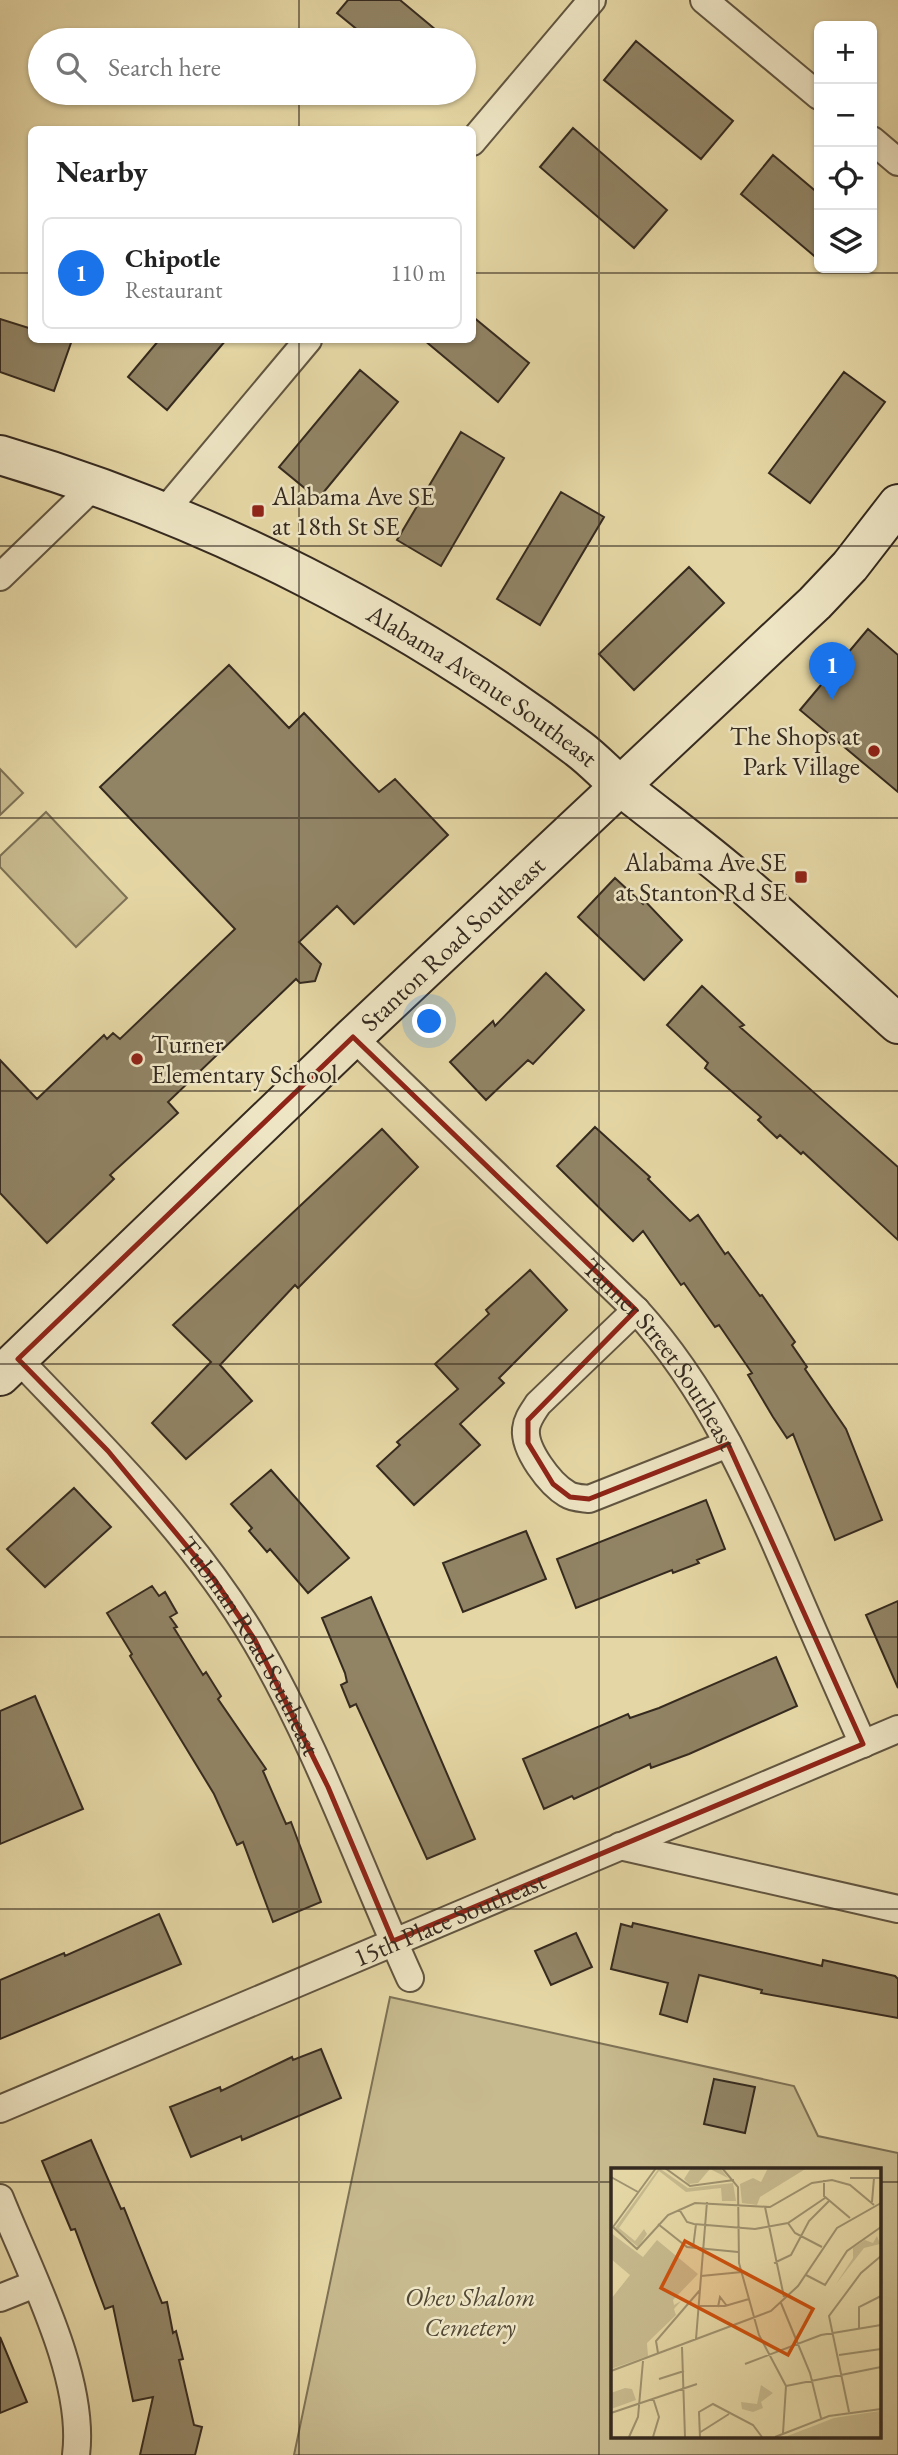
<!DOCTYPE html>
<meta charset="utf-8">
<style>
:root{--surface:#fff;--page:#f2f2f2;--text:#222;--muted:#767676;--line:#e0e0e0;--accent:#1a73e8}
body{margin:0;font-family:"EB Garamond",serif;background:var(--page);color:var(--text)}
.controls{position:absolute;right:21px;top:21px;display:grid;overflow:hidden;border-radius:10px;box-shadow:0 2px 5px #0004}
.controls button{width:63px;height:63px;display:grid;place-items:center;padding:0;border:0;border-bottom:2px solid var(--line);background:var(--surface);color:var(--text);font:35px sans-serif}
.you{position:absolute;left:430px;top:1022px;width:24px;height:24px;margin:-18px;border:5px solid #fff;border-radius:50%;background:#1a73e8;box-shadow:0 0 0 10px #1a73e833}
.badge{display:grid;place-items:center;width:46px;height:46px;border-radius:50%;background:var(--accent);color:#fff;font-size:23px;font-weight:700}
.pin{position:absolute;translate:-50% -58px;filter:drop-shadow(0 2px 4px #0008)}
.pin::after{content:'';position:absolute;top:37px;width:24px;height:21px;background:inherit;clip-path:polygon(0 0,100% 0,50% 100%)}
.list{margin:0;padding:0;list-style:none}
h2{display:flex;justify-content:space-between;align-items:center;height:91px;margin:0;padding:0 28px;font-size:30px}
h2 small{font-size:23px;font-weight:400;color:var(--muted)}
.list li{display:grid;grid-template-columns:46px 1fr auto;gap:21px;align-items:center;box-sizing:border-box;height:112px;margin:0 14px 14px;padding:0 14px;border:2px solid var(--line);border-radius:10px}
.list b{display:block;font-size:26px;white-space:nowrap}
.list p{margin:0;font-size:23px;white-space:nowrap;color:var(--muted)}
.list em{font-size:23px;font-style:normal;color:var(--muted)}
.icon{flex:none;width:38px;height:38px;fill:none;stroke:currentColor;stroke-width:2;stroke-linecap:round;stroke-linejoin:round}
.map{position:relative;flex:none;width:898px;height:2455px;overflow:hidden}
.search{position:absolute;background:var(--surface);box-shadow:0 2px 5px #0004;left:28px;top:28px;width:448px;height:77px;display:flex;align-items:center;gap:18px;box-sizing:border-box;padding:0 24px;border-radius:38px;color:var(--muted);font-size:26px}
.panel{position:absolute;background:var(--surface);box-shadow:0 2px 5px #0004;left:28px;top:126px;width:448px;height:217px;border-radius:10px}
.map>svg:first-child{display:block}
</style>
<div class="map">
<svg width="898" height="2455" viewBox="0 0 898 2455">
<rect width="100%" height="100%" fill="#e5d7a5"/>
<filter id="stains"><feTurbulence type="fractalNoise" baseFrequency=".00286" numOctaves="4"/><feColorMatrix values="0 0 0 0 .2 0 0 0 0 .09 0 0 0 0 .02 0 0 0 .5 -.17"/></filter>
<radialGradient id="worn" r=".72"><stop offset=".6" stop-color="#630" stop-opacity="0"/><stop offset="1" stop-color="#630" stop-opacity=".3"/></radialGradient>
<path fill="#c7ba8e" stroke="#7e7256" stroke-width="2" fill-rule="evenodd" d="M 0,769 L 23,793 L 0,815 Z
M 46,812 L 127,898 L 76,947 L 0,867 L 0,856 Z
M 390,1997 L 794,2086 L 818,2136 L 898,2153 L 898,2455 L 294,2455 ZM 613,2170 L 879,2170 L 879,2436 L 613,2436 Z"/>
<path fill="#918465" stroke="#352a1f" stroke-width="2" d="M 348,0 L 400,0 L 448,40 L 370,40 L 337,13 Z
M 636,41 L 733,121 L 701,159 L 604,80 Z
M 573,128 L 667,210 L 634,248 L 540,167 Z
M 773,155 L 819,194 L 819,260 L 741,194 Z
M 472,316 L 529,363 L 498,402 L 424,340 L 472,340 Z
M 0,319 L 32,329 L 32,340 L 72,340 L 54,391 L 0,372 Z
M 159,340 L 226,340 L 167,410 L 128,377 Z
M 360,370 L 398,402 L 318,499 L 279,467 Z
M 844,372 L 885,402 L 810,503 L 769,473 Z
M 461,432 L 504,458 L 441,566 L 397,540 Z
M 561,492 L 604,517 L 540,625 L 497,599 Z
M 689,567 L 724,603 L 634,690 L 599,654 Z
M 868,629 L 898,655 L 898,792 L 800,710 Z
M 229,665 L 289,728 L 304,713 L 379,792 L 395,779 L 448,835 L 354,924 L 337,906 L 299,942 L 321,964 L 315,981 L 300,983 L 296,979 L 168,1102 L 178,1113 L 110,1175 L 114,1179 L 47,1243 L 0,1193 L 0,1060 L 37,1099 L 104,1035 L 107,1039 L 113,1033 L 120,1039 L 235,929 L 100,787 Z
M 615,878 L 643,904 L 645,901 L 682,940 L 644,980 L 578,917 Z
M 546,973 L 584,1010 L 533,1064 L 528,1060 L 486,1100 L 450,1062 L 493,1021 L 495,1026 Z
M 702,986 L 744,1025 L 740,1027 L 898,1167 L 898,1240 L 803,1152 L 801,1154 L 780,1135 L 777,1138 L 758,1120 L 761,1117 L 705,1068 L 708,1063 L 667,1025 Z
M 595,1127 L 650,1177 L 648,1179 L 690,1221 L 698,1215 L 725,1254 L 728,1252 L 760,1296 L 762,1295 L 795,1342 L 792,1345 L 807,1367 L 805,1369 L 846,1429 L 882,1520 L 835,1540 L 793,1434 L 787,1438 L 773,1417 L 748,1375 L 752,1373 L 719,1325 L 715,1327 L 684,1283 L 681,1285 L 643,1231 L 633,1241 L 557,1166 Z
M 382,1129 L 418,1167 L 298,1288 L 295,1285 L 220,1365 L 252,1401 L 186,1459 L 152,1423 L 211,1362 L 173,1325 Z
M 530,1270 L 567,1310 L 499,1378 L 504,1383 L 460,1424 L 480,1445 L 414,1505 L 377,1466 L 400,1445 L 397,1442 L 458,1389 L 435,1364 L 489,1314 L 486,1310 Z
M 271,1470 L 349,1558 L 308,1593 L 270,1549 L 267,1552 L 249,1531 L 252,1528 L 231,1504 Z
M 74,1488 L 111,1527 L 45,1587 L 7,1549 Z
M 706,1500 L 725,1549 L 697,1560 L 699,1563 L 673,1573 L 672,1570 L 576,1608 L 557,1559 Z
M 526,1531 L 546,1579 L 463,1612 L 443,1563 Z
M 152,1586 L 159,1596 L 165,1592 L 177,1613 L 170,1617 L 177,1627 L 174,1628 L 203,1675 L 206,1672 L 221,1696 L 218,1699 L 266,1769 L 263,1771 L 286,1824 L 291,1822 L 321,1902 L 273,1922 L 243,1842 L 237,1845 L 214,1794 L 130,1656 L 132,1654 L 107,1613 Z
M 371,1597 L 475,1839 L 427,1859 L 356,1704 L 350,1707 L 341,1685 L 347,1682 L 345,1673 L 322,1618 Z
M 898,1601 L 898,1688 L 866,1615 Z
M 776,1657 L 797,1706 L 689,1754 L 651,1768 L 650,1764 L 574,1799 L 572,1796 L 544,1809 L 523,1759 L 628,1714 L 630,1718 L 659,1708 Z
M 35,1696 L 83,1809 L 0,1844 L 0,1711 Z
M 159,1914 L 181,1964 L 0,2039 L 0,1980 L 64,1953 L 65,1956 Z
M 633,1923 L 822,1966 L 823,1960 L 895,1976 L 898,1979 L 898,2018 L 761,1993 L 762,1990 L 699,1975 L 687,2022 L 660,2014 L 668,1983 L 611,1969 L 621,1924 L 632,1927 Z
M 576,1933 L 592,1967 L 551,1985 L 535,1951 Z
M 321,2049 L 341,2098 L 242,2140 L 241,2136 L 191,2157 L 170,2107 L 220,2087 L 221,2091 L 292,2057 L 293,2060 Z
M 714,2079 L 755,2087 L 745,2133 L 704,2124 Z
M 91,2140 L 121,2209 L 124,2208 L 162,2303 L 167,2302 L 173,2333 L 176,2331 L 183,2359 L 179,2360 L 194,2425 L 202,2427 L 195,2455 L 140,2455 L 153,2397 L 133,2401 L 113,2306 L 105,2309 L 75,2229 L 71,2230 L 42,2161 Z
M 0,2337 L 27,2402 L 0,2413 Z"/>
<g fill="none" stroke-linecap="round" stroke-linejoin="round">
<defs>
<g id="street">
<path d="M 704,0 L 819,96"/>
<path d="M 872,140 L 898,162"/>
<path d="M 472,142 L 592,0"/>
<path d="M 163,513 L 308,340"/>
<path d="M 0,577 L 94,486"/>
<path id="s1" d="M 353,1037 L 636,1310 C 708,1389 751,1485 792,1582 C 815,1636 839,1690 863,1744"/>
<path d="M 636,1310 L 538,1404 C 533,1412 527,1419 526,1429 C 524,1450 550,1484 567,1494 C 573,1498 581,1498 589,1499 L 728,1444"/>
<path id="s2" d="M 18,1359 C 102,1447 194,1536 256,1642 C 318,1748 359,1866 410,1978"/>
<path d="M 620,1846 L 898,1909"/>
<path id="s3" d="M 0,2109 L 898,1729"/>
<path d="M 0,2198 C 29,2271 86,2377 76,2455"/>
<path d="M 0,2298 L 35,2284"/>
</g>
<g id="secondary">
<path id="s4" d="M 0,455 C 207,516 408,618 579,749 C 595,761 608,776 624,789 C 663,820 704,850 742,883 C 795,929 846,977 898,1024"/>
<path id="s5" d="M 0,1376 L 353,1037 L 815,603 L 850,566 L 898,504"/>
</g>
</defs>
<use href="#street" stroke="#615540" stroke-width="30"/>
<use href="#secondary" stroke="#352a1f" stroke-width="42"/>
<use href="#street" stroke="#eee5c4" stroke-width="26"/>
<use href="#secondary" stroke="#eee5c4" stroke-width="38"/>
</g>
<path fill="none" stroke="#8f2418" stroke-width="5" stroke-linejoin="round" d="M 353,1037 L 636,1310 L 528,1420 L 528,1443 L 553,1484 L 570,1497 L 589,1499 L 728,1444 L 863,1744 L 393,1941 L 328,1787 L 255,1640 L 214,1579 L 108,1451 L 18,1359 Z"/>
<path fill="none" stroke="#352a1f" stroke-width="2" stroke-opacity="0.55" d="M 299,0 L 299,40M 599,0 L 599,2455M 299,93 L 299,130M 0,273 L 32,273M 472,273 L 898,273M 299,340 L 299,2455M 0,546 L 898,546M 0,818 L 898,818M 0,1091 L 898,1091M 0,1364 L 898,1364M 0,1637 L 898,1637M 0,1909 L 898,1909M 0,2182 L 613,2182M 879,2182 L 898,2182"/>
<g fill="#8f2418" stroke="#eee5c4" stroke-width="2.5">
<rect x="251" y="504" width="14" height="14" rx="3.5"/>
<circle cx="874" cy="751" r="7"/>
<rect x="794" y="870" width="14" height="14" rx="3.5"/>
<circle cx="137" cy="1059" r="7"/>
</g>
<g text-anchor="middle" dominant-baseline="central" stroke-width="5" stroke-linejoin="round" paint-order="stroke">
<g font-size="26" fill="#352a1f" stroke="#eee5c4" text-anchor="start">
<text x="272" y="496">Alabama Ave SE<tspan x="272" dy="30">at 18th St SE</tspan></text>
<text x="860" y="736" text-anchor="end">The Shops at<tspan x="860" dy="30">Park Village</tspan></text>
<text x="787" y="862" text-anchor="end">Alabama Ave SE<tspan x="787" dy="30">at Stanton Rd SE</tspan></text>
<text x="151" y="1044">Turner<tspan x="151" dy="30">Elementary School</tspan></text>
</g>
<g font-size="26" fill="#352a1f" stroke="#eee5c4">
<text stroke="none"><textPath href="#s4" startOffset="537">Alabama Avenue Southeast</textPath></text>
<text stroke="none"><textPath href="#s5" startOffset="626">Stanton Road Southeast</textPath></text>
<text stroke="none"><textPath href="#s1" startOffset="443">Tanner Street Southeast</textPath></text>
<text stroke="none"><textPath href="#s2" startOffset="371">Tubman Road Southeast</textPath></text>
<text stroke="none"><textPath href="#s3" startOffset="488">15th Place Southeast</textPath></text>
</g>
<g font-size="26" font-style="italic" fill="#524735" stroke="#eee5c4">
<text x="470" y="2297">Ohev Shalom<tspan x="470" dy="30">Cemetery</tspan></text>
</g>
</g>
<g transform="translate(611 2168)">
<rect width="270" height="270" fill="#e5d7a5"/>
<path d="M 48,0 L 77,20 L 122,15 L 125,33 L 111,33 L 110,20 L 75,24 L 48,3 L 8,60 L 24,73 L 33,61 L 36,66 L 27,79 L 4,60 ZM 80,0 L 109,0 L 117,10 L 99,1 L 87,15 L 78,16 L 73,11 ZM 157,0 L 196,0 L 149,29 L 146,37 L 131,35 L 129,16 L 142,10 L 150,14 ZM 0,65 L 32,89 L 46,72 L 87,106 L 62,132 L 63,137 L 70,133 L 63,141 L 65,147 L 36,175 L 37,188 L 0,201 L 0,131 L 19,107 L 0,91 ZM 266,68 L 269,76 L 253,80 L 225,116 L 242,90 L 242,80 L 254,72 L 262,75 ZM 150,217 L 162,225 L 150,234 L 152,240 L 142,244 L 131,241 L 130,234 L 146,236 ZM 14,220 L 21,221 L 25,232 L 0,241 L 0,225 ZM 269,243 L 269,269 L 174,269 L 223,250 Z" fill="#c7ba8e"/>
<path fill="none" stroke="#9f926f" stroke-width="2" d="M 45,0 L 2,59 L 26,81 L 57,47 L 84,35 L 159,39 L 201,15 L 221,12 L 239,17 L 263,37M 54,0 L 79,18 L 123,12M 111,0 L 127,19 L 128,95 L 148,167 L 175,218 L 172,265M 0,9 L 27,24M 239,10 L 270,10M 213,12 L 213,28 L 239,50M 261,34 L 263,10M 154,39 L 173,129M 68,41 L 76,54 L 83,56 L 144,61 L 177,55 L 214,30M 177,55 L 184,65 L 211,79M 47,56 L 76,79 L 127,84M 82,80 L 85,56M 163,95 L 180,87 L 198,53 L 218,33M 195,107 L 214,117 L 236,83 L 270,59M 90,108 L 131,104M 170,135 L 199,205 L 210,250M 87,138 L 114,138 L 138,131M 107,139 L 109,129 L 116,138M 248,160 L 248,139 L 270,128M 85,171 L 96,34M 71,179 L 74,269M 47,185 L 45,173 L 89,122M 228,187 L 270,181M 134,196 L 210,167 L 270,157M 0,203 L 160,143 L 187,118 L 226,60 L 270,35M 48,211 L 73,203M 175,218 L 270,199M 42,230 L 48,249 L 42,269M 238,244 L 218,148 L 250,105 L 270,88M 0,245 L 86,216M 88,265 L 118,246M 18,269 L 27,249 L 32,193M 89,269 L 88,244 L 102,236 L 142,257 L 151,269M 164,269 L 218,248 L 270,241"/>
<path fill="#cd520f" fill-opacity="0.15" stroke="#cd520f" stroke-width="3.5" d="M 74,73 L 202,141 L 177,187 L 50,120 Z"/>
<rect width="270" height="270" fill="none" stroke="#352a1f" stroke-width="3.5"/>
</g>
<rect width="100%" height="100%" filter="url(#stains)"/>
<rect width="100%" height="100%" fill="url(#worn)"/>
</svg>
<div class="controls">
<button>+</button>
<button>−</button>
<button><svg class="icon" aria-label="locate" viewBox="0 0 24 24"><circle cx="12" cy="12" r="6"/><path d="M12 2v4M12 18v4M2 12h4M18 12h4"/></svg></button>
<button><svg class="icon" aria-label="layers" viewBox="0 0 24 24"><path d="M12 4l9 5-9 5-9-5zM3 14l9 5 9-5"/></svg></button>
</div>
<div class="you"></div>
<div class="pin badge" style="left:832px;top:700px">1</div>
<div class="search"><svg class="icon" aria-label="search" viewBox="0 0 24 24"><circle cx="10" cy="10" r="6"/><path d="M15 15l6 6"/></svg>Search here</div>
<section class="panel">
<h2>Nearby<small></small></h2>
<ul class="list">
<li><span class="badge">1</span><div><b>Chipotle</b><p>Restaurant</p></div><em>110 m</em></li>
</ul>
</section>
</div>
